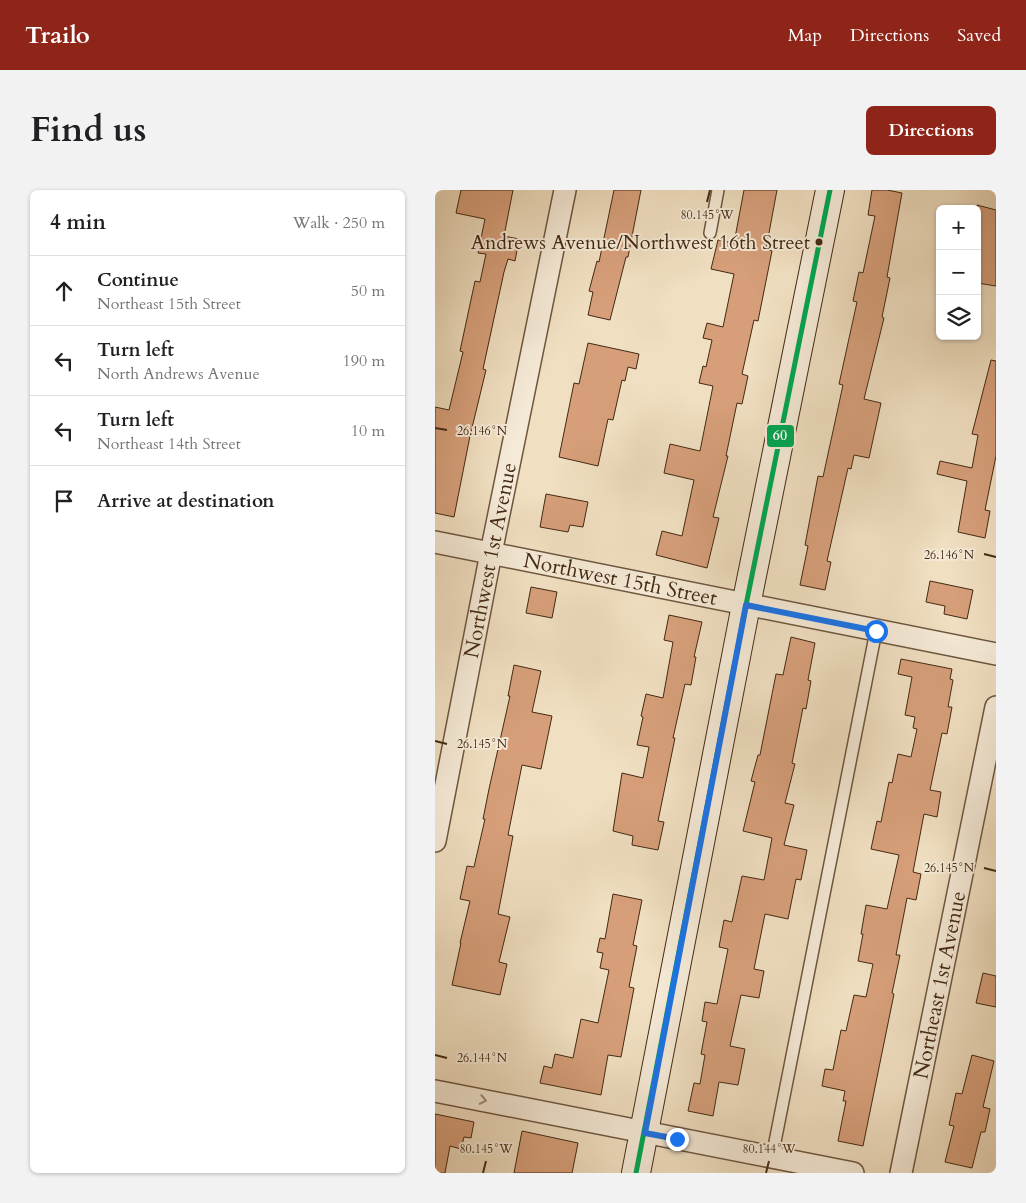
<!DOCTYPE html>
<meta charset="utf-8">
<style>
:root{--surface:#fff;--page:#f2f2f2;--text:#202124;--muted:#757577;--line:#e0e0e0;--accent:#8f2418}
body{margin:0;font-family:Cardo,serif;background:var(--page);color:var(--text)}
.controls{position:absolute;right:15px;top:15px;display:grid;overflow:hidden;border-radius:8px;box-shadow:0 1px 4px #0004}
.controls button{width:45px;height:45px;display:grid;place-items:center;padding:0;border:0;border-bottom:1px solid var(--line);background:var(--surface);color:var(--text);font:25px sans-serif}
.stop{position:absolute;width:15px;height:15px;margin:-11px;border:4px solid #1a73e8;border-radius:50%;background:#fff}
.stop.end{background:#1a73e8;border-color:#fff;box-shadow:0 1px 5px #0008}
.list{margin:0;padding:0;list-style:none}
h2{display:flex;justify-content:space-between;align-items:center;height:65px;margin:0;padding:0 20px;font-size:21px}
h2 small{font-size:16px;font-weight:400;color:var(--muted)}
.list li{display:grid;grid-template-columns:32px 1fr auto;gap:15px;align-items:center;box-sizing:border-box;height:70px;padding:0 20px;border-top:1px solid var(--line)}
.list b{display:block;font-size:19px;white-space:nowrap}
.list p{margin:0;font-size:16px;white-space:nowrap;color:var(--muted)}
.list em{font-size:16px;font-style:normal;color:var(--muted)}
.icon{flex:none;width:28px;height:28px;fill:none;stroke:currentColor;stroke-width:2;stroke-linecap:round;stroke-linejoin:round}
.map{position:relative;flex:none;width:561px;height:983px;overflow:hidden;border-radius:8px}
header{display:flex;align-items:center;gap:30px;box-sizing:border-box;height:70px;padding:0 25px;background:var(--accent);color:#fff}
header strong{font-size:24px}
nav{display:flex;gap:28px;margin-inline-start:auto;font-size:18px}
.intro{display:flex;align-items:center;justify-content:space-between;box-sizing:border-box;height:120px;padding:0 30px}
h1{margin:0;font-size:35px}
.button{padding:12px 22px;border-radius:8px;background:var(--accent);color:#fff;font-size:18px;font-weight:700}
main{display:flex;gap:30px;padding:0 30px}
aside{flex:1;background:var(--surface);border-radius:8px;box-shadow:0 1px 4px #0004}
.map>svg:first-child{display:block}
</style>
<header>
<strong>Trailo</strong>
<nav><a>Map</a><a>Directions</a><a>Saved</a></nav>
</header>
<div class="intro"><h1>Find us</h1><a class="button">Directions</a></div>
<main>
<aside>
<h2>4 min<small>Walk · 250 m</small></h2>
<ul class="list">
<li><svg class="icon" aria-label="ahead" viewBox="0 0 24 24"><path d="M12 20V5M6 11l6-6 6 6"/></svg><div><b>Continue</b><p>Northeast 15th Street</p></div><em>50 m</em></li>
<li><svg class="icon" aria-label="left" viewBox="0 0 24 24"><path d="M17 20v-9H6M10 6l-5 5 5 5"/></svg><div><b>Turn left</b><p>North Andrews Avenue</p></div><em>190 m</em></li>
<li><svg class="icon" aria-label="left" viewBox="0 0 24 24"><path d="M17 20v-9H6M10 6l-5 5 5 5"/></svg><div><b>Turn left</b><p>Northeast 14th Street</p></div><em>10 m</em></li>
<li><svg class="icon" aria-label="arrive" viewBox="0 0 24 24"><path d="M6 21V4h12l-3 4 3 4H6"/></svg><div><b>Arrive at destination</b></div></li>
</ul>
</aside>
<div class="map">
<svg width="561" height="983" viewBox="0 0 561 983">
<rect width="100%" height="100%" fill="#f0dfc1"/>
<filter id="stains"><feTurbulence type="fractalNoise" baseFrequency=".004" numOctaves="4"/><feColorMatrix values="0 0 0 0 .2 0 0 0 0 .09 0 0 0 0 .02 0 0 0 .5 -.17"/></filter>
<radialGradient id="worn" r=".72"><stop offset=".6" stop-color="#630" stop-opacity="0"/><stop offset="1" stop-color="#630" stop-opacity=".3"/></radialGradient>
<path fill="#d69f7a" stroke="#432913" d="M 26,0 L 78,0 L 69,46 L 84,49 L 80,71 L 73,69 L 69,82 L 48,179 L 51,180 L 35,246 L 19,327 L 0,323 L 0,217 L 14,220 L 28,162 L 25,161 L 40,91 L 45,92 L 51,64 L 43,63 L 50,29 L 21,23 Z
M 179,0 L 206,0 L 193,67 L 191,67 L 175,130 L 153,125 L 158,102 L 154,101 L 162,71 L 164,72 Z
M 309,0 L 342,0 L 331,59 L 337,61 L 323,131 L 319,130 L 307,184 L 313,186 L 307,214 L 302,213 L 291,266 L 293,266 L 278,327 L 284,328 L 272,378 L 221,365 L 227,341 L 247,346 L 259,290 L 229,283 L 235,254 L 265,261 L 278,196 L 264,193 L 268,176 L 271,177 L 277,150 L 268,148 L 272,133 L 288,137 L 299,84 L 276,79 L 283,50 L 299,53 Z
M 437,0 L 452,0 L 467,3 L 452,87 L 455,88 L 447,127 L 449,128 L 429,209 L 446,213 L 434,268 L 419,265 L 416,279 L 413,278 L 392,371 L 396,372 L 390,400 L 365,395 L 373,356 L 370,355 L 383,286 L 388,287 L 408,195 L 404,194 L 422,112 L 418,111 L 424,82 L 428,83 L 440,26 L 433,25 Z
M 542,15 L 561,20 L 561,96 L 542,93 Z
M 153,153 L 204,164 L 201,179 L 193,177 L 190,191 L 187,190 L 178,230 L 173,229 L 163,276 L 124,267 L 139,193 L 144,194 Z
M 556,170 L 561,171 L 561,266 L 550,320 L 555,321 L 550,348 L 523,342 L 532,291 L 502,284 L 505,271 L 537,278 L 543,245 L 537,244 Z
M 111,304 L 153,312 L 148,337 L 135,335 L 133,342 L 105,337 Z
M 495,391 L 538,400 L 532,429 L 509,424 L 510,416 L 491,412 Z
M 96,397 L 122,402 L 117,428 L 91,423 Z
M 234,425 L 267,432 L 259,467 L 261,467 L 256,495 L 250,494 L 238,548 L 240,548 L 223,631 L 229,632 L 223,660 L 197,655 L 198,646 L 178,641 L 187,583 L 208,588 L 214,557 L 202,555 L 208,527 L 206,526 L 211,504 L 228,508 L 238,452 L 229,450 Z
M 356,447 L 380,453 L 373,490 L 376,491 L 371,519 L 368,518 L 357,573 L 360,574 L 350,613 L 359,615 L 349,655 L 372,660 L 366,690 L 361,689 L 353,729 L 330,724 L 319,779 L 329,781 L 324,808 L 306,805 L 295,856 L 310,859 L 303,895 L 284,892 L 278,926 L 253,921 L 259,893 L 265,894 L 270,865 L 266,864 L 272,832 L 267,831 L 270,812 L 282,814 L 293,759 L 284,757 L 289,730 L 297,732 L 307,686 L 329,690 L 337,648 L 308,641 L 320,592 L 316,591 L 323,565 L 325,565 L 341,484 L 348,485 Z
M 466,469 L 517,479 L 515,489 L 518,490 L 513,517 L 517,517 L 512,544 L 507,543 L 495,600 L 506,602 L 502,627 L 489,624 L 478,682 L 486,684 L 481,710 L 472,708 L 461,765 L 465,765 L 457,803 L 459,804 L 428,956 L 403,951 L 411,911 L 408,911 L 410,901 L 387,896 L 390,879 L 398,880 L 406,840 L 411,841 L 419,805 L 431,807 L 438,774 L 423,771 L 428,744 L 426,744 L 431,715 L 452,719 L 464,665 L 436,659 L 442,631 L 446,632 L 454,592 L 457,593 L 463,564 L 476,567 L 482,539 L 478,538 L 480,527 L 470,525 L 477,487 L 463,484 Z
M 79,475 L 106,481 L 97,522 L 117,526 L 106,579 L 87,575 L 73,645 L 78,646 L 63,724 L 75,727 L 64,772 L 72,774 L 65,805 L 17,795 L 26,753 L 25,753 L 35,711 L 25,709 L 32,676 L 39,677 L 50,629 L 48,629 L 54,599 L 75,506 L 73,506 Z
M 178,704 L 207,710 L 198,755 L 202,756 L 194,797 L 199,798 L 186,867 L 173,865 L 166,905 L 105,893 L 109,876 L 117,878 L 120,864 L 138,868 L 146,829 L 163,833 L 174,780 L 165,778 L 168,763 L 162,762 L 165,748 L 170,749 Z
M 548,783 L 561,786 L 561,817 L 541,813 Z
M 537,865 L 559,871 L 548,917 L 555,919 L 550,942 L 546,942 L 537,978 L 510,972 L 519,936 L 514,935 L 521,903 L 527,904 Z
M 0,924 L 39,932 L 36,948 L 29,947 L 26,959 L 15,956 L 10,983 L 0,983 Z
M 87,941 L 143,953 L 137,983 L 79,983 Z"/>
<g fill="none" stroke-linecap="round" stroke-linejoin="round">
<defs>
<path id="service" d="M 275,43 L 283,0
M 337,967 L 441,441"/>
<g id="minor">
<path id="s1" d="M 0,352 L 561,464"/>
<path id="s2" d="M 0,651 L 56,363 L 130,0"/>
<path d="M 0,901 L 418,983"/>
<path id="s3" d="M 466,983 L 561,517"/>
</g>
<path id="secondary" d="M 201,983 L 311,415 L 395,0"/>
</defs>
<use href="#service" stroke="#6e563e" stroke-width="14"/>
<use href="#minor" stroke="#6e563e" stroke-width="24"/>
<use href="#secondary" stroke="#432913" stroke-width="30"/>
<use href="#service" stroke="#f5ead7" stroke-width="11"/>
<use href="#minor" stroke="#f5ead7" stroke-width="21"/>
<use href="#secondary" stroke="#f5ead7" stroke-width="28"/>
<defs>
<path id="bus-1" d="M 201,983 L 311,415 L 395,0"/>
</defs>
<use href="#bus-1" stroke="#f5ead7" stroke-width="9"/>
<use href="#bus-1" stroke="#00a651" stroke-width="5"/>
</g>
<defs><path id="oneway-chevron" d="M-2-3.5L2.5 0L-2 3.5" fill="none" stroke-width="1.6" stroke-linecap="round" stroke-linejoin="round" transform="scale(1.25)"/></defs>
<use stroke="#9c8a75" href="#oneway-chevron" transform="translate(48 910) rotate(11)"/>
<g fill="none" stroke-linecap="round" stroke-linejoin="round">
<path stroke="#1a73e8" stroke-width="6" d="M 242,949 L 210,943 L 311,415 L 441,441"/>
</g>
<path fill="none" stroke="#432913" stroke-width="2" d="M 272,12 L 275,0M 0,238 L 12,240M 549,364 L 561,367M 0,551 L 12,554M 549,678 L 561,681M 0,865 L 12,868M 48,983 L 51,971M 331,983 L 334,971"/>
<circle fill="#432913" stroke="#f5ead7" stroke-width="2" cx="384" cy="52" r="4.5"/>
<g text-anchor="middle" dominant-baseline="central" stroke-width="4" stroke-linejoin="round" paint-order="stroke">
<g font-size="20" fill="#432913" stroke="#f5ead7" text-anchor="end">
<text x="375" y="52">Andrews Avenue/Northwest 16th Street</text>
</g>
<g font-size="21" fill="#432913" stroke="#f5ead7">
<text stroke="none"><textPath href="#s2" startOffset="286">Northwest 1st Avenue</textPath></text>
<text stroke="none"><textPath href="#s1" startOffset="189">Northwest 15th Street</textPath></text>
<text stroke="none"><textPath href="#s3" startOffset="192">Northeast 1st Avenue</textPath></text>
</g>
</g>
<g font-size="12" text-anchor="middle" fill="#432913" stroke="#f5ead7" stroke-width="4" stroke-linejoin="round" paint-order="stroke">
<text x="272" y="29">80.145°W</text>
<text x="47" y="245">26.146°N</text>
<text x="514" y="369">26.146°N</text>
<text x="47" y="558">26.145°N</text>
<text x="514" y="682">26.145°N</text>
<text x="47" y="872">26.144°N</text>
<text x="51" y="963">80.145°W</text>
<text x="334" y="963">80.144°W</text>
</g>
<rect stroke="#f5ead7" stroke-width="2" x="331" y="234" width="29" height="24" rx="5" fill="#00a651"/>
<g font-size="14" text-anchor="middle" font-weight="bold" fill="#fff">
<text x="345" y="250">60</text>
</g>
<rect width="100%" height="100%" filter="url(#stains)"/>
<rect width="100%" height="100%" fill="url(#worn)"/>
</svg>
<div class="controls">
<button>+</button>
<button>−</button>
<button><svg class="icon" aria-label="layers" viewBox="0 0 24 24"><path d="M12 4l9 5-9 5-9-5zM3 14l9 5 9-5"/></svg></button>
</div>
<div class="stop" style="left:441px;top:441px"></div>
<div class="stop end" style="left:242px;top:949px"></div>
</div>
</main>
